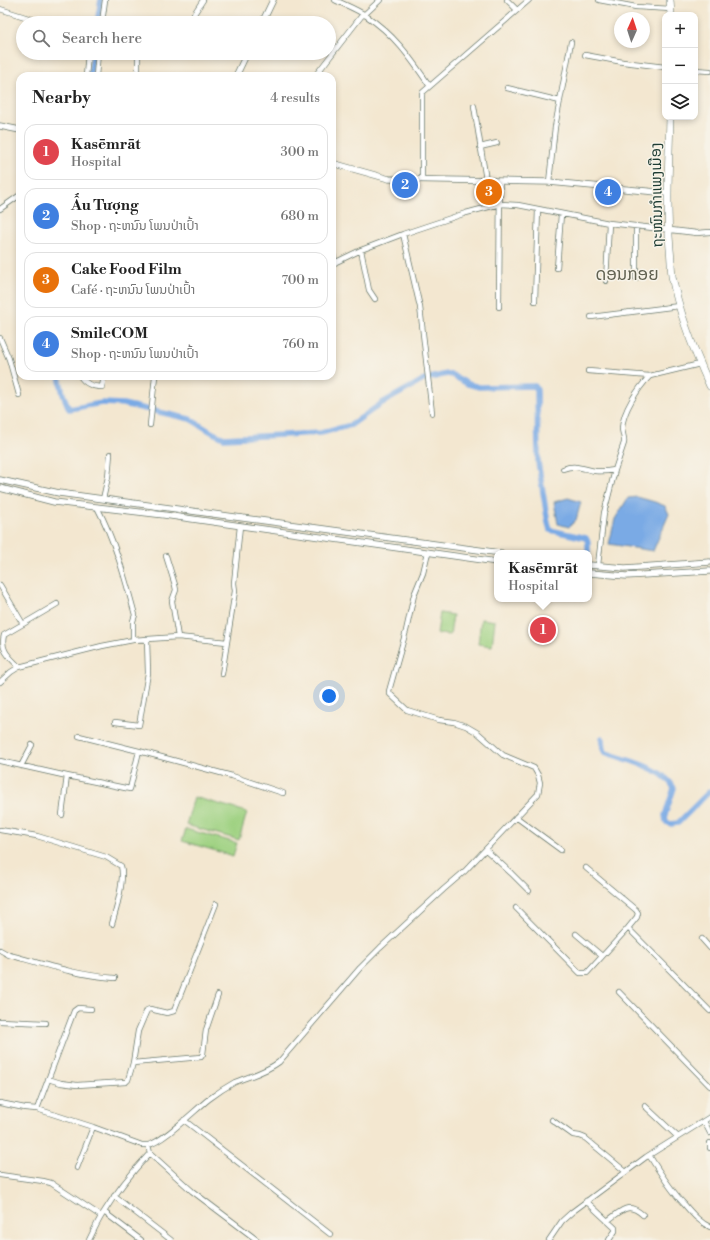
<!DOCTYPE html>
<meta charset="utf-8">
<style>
:root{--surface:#fff;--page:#f6f6f6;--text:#222;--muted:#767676;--line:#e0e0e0;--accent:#d93025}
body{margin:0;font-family:"Libre Bodoni","Noto Sans Lao",serif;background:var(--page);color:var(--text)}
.controls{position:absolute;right:12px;top:12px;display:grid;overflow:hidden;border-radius:8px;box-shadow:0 2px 6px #0003}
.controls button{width:36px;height:36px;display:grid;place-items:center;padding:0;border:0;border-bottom:1px solid var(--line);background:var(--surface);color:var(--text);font:20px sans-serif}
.compass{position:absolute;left:614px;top:12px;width:36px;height:36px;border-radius:50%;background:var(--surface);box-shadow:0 2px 6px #0003;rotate:3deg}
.you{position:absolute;left:329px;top:696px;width:14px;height:14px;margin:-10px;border:3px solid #fff;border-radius:50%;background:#1a73e8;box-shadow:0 0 0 6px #1a73e833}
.badge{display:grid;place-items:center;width:26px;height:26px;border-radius:50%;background:var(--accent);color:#fff;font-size:13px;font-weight:700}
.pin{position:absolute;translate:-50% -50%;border:2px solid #fff;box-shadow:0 1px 4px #0006}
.popup{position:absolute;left:494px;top:550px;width:98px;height:52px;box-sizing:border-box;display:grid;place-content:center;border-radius:8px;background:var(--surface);filter:drop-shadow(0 1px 3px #0005);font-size:13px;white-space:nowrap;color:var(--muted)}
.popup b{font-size:15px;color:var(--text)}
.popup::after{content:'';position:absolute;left:50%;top:100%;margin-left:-8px;border:8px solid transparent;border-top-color:var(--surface)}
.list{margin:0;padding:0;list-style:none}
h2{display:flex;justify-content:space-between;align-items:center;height:52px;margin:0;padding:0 16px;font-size:17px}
h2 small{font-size:13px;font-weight:400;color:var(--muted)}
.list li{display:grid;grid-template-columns:26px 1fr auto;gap:12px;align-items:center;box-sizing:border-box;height:56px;margin:0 8px 8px;padding:0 8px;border:1px solid var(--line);border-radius:12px}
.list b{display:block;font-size:15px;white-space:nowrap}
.list p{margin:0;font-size:13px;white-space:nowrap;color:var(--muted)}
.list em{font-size:13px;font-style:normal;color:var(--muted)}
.icon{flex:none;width:22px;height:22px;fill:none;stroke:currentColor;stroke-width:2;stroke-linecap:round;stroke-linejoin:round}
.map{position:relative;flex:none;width:710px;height:1240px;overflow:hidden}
.search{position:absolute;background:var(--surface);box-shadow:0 2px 6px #0003;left:16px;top:16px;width:320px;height:44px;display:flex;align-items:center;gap:10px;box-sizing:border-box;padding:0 14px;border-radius:22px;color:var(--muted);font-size:15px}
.panel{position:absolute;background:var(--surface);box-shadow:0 2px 6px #0003;left:16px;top:72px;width:320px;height:308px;border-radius:12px}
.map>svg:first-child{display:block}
</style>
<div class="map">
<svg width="710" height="1240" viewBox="0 0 710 1240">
<rect width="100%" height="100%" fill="#f7f3e8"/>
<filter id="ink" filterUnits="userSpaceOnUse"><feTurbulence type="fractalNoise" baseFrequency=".025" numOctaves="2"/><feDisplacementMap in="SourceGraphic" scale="8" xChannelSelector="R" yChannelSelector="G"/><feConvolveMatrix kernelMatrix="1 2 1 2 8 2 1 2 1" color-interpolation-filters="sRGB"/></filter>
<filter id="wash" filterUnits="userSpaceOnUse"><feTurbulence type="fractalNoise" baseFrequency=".012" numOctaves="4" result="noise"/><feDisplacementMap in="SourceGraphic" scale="16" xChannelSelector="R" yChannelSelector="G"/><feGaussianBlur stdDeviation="0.9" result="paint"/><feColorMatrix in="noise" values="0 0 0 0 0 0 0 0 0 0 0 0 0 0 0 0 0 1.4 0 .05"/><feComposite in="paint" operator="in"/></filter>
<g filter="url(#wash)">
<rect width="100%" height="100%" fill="#f3e7d0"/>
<path fill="#9ed181" stroke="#5e875a" d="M 440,613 L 453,615 L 450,635 L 437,634 Z
M 481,619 L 495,621 L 492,646 L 478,644 Z
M 194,797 L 247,812 L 239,840 L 186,825 Z
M 186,829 L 237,843 L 233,856 L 182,841 Z"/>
<path fill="#7aaae5" stroke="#4c748c" d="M 637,497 L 655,502 L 665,506 L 669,514 L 653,551 L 609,544 L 615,519 L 628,498 Z
M 568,498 L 581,502 L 576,520 L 569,527 L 558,524 L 554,502 Z"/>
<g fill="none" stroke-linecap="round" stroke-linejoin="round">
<path stroke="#7aaae5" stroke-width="5.5" d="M 97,23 L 101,0
M 90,76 L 93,53
M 59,376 L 63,394 L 69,409 L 102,403 L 123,404 L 190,419 L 213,433 L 224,438 L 321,433 L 351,425 L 382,403 L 425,379
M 430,378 L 447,374 L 452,375 L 468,384 L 479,387 L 535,386 L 537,390 L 538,462 L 548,523 L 550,530 L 586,538 L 588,542 L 588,553
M 602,738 C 603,749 601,752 613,755 C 633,762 663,768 674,788 L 665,815 L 666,822 L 671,824 L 678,823 L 710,791"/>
</g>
</g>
<g filter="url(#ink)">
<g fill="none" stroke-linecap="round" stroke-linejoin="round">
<defs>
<path id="minor" d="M 335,0 C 345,5 356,9 365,15 C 394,34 410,57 429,85
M 507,0 L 517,10
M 599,0 L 636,7 L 671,9
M 0,9 L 44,23
M 194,14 L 203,0
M 364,15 L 380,0
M 91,23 L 91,22
M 102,23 L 105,0
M 585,55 L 623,62 L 665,67
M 695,70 L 710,71
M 86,76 L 88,53
M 96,76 L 98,53
M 138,76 L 138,57
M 315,76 L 363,14
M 507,88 L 560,101
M 474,106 L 486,180
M 480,147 L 497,143
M 422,179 L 422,93 L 529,0
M 549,182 L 555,127 L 571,42
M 0,209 L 20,195
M 403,234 L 420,307 L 432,413
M 332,250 L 335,263
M 361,250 L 369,290 L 375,299
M 332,264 L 361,250 L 403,234 L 466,213 L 500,204 L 518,205 L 609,223 L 697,233 L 710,232
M 557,268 L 561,214
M 636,278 L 636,226
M 606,281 L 609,223
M 535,301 L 538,209
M 499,307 L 500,181
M 591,317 L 679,306
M 0,338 L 9,359 L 19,395
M 588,371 L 650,376 L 700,364
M 80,376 C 85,384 93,387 102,387 L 104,376
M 150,425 L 155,376
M 563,469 C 576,464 583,469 595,471 C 602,472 609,471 615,470
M 103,499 L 108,477 L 110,454
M 97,507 C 115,541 125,578 135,615 L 133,621 L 133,640
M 166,556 L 175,585 L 176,590 L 172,601 L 178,637
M 598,565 L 604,513 L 615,470 L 624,443 C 625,438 622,433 622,428 C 623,411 638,388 650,376
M 0,585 L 23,624 L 4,635 C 0,651 10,657 19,667
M 23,624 L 57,604
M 222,674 L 235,591 L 234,583 L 240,526
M 0,682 L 11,672 L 19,667 L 102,646 L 133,640 L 178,637 L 227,642
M 115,722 L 139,725 L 148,673 L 147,639
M 139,751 L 232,776 L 283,793
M 0,761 L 67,776 L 130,789 L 139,751 L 79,736
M 21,766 L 32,745
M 62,815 L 67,776
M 516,817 L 561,850
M 0,830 L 37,836 L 106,857 L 121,866 C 125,878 116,911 112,924
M 486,850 L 511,873 L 529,891
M 516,908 L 580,973 L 587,973 L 628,928 L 637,917 L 638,913 L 636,910 L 586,868
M 628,928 L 710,1011
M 576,934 L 602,956
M 702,939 L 710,948
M 0,950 L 9,955 L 17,957 C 49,966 82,976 115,978
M 619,992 L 710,1086
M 0,1021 L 46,1023
M 133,1063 L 201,1057 L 203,1054 L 206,1030 L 218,995
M 48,1079 L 61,1083 L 77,1085 L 126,1082 L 128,1080 L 133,1063 L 138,1031 L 147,1010 L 150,1009 L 167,1013 L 174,1011 L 216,904
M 0,1103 L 25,1108 L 37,1109 L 93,1127 L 142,1145 C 143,1145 148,1145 148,1145 C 162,1143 196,1109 209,1099 C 217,1093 226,1087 235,1082 C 250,1076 266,1072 279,1062 L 360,968 L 380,948 L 444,889 L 465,871 L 538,794 L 540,783 L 538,775 L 534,768 L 503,755 L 478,733 L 466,726 L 454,722 L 439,720 L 407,710 L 390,694 L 389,691 L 406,631 L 414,595 L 423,573 L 428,552
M 645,1106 L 678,1137
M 37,1109 L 74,1011 L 78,1008 L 91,1009
M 184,1120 L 330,1234
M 552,1120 L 573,1135 L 580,1136 L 585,1138 L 626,1172
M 704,1121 L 710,1133
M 710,1143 L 710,1148
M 150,1153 L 192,1191 L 257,1240
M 649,1155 C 660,1173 670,1189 684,1204 C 692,1213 699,1222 710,1227
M 77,1168 L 93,1127
M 0,1175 L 43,1181 L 51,1183 L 101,1216
M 114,1196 L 171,1240
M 586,1201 L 615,1228 L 615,1231 L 609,1240
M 104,1212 L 141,1240
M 607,1221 C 622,1211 627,1201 643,1215
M 89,1240 C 93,1232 97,1223 102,1215 C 116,1192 132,1172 150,1153 L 148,1145
M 549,1240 L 562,1221 L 572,1212 L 646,1157 L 710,1117"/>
<path id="tertiary" d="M 262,23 L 273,0
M 236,76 L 247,53
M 0,126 L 20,130
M 332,163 L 389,179 L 549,182 L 668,193
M 0,480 L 59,493 L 501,553
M 0,488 L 54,502 L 164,515 L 497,562
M 589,565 L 625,568 L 710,562
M 589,573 L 626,576 L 710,571"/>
<path id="primary" d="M 670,0 L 671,15
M 670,117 C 669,161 666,205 670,249 C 671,258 671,267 672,276 C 679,314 694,351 710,386"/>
</defs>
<use href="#minor" stroke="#69786b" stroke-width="6"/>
<use href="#tertiary" stroke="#69786b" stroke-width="7"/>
<use href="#primary" stroke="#69786b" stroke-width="8"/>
<use href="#minor" stroke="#fff" stroke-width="4.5"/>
<use href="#tertiary" stroke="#fff" stroke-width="5.5"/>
<use href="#primary" stroke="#fff" stroke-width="7"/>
</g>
</g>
<g text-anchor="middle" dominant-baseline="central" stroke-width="3" stroke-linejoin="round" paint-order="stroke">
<g font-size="15" fill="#1f3d34" stroke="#f7f3e8">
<text transform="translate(657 195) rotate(-91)">ຖະໜົນກຳແພງເມືອງ</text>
</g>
<g font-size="17" fill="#616251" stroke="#f7f3e8">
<text x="627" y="275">ດອນກອຍ</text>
</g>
</g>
</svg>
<div class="controls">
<button>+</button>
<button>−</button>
<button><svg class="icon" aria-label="layers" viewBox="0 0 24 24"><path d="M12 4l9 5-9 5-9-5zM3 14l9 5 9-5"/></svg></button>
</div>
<svg class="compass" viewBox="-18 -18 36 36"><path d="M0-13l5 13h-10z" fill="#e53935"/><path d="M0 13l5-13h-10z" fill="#767676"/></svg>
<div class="you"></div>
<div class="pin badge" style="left:543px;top:630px;background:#e0444e">1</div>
<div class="popup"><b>Kasēmrāt</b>Hospital</div>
<div class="pin badge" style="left:405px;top:185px;background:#3f7fe0">2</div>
<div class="pin badge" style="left:489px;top:192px;background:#e8710a">3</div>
<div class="pin badge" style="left:608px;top:192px;background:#3f7fe0">4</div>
<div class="search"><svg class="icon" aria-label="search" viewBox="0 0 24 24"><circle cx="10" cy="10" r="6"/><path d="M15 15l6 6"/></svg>Search here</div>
<section class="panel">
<h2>Nearby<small>4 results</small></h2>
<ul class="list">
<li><span class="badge" style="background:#e0444e">1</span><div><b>Kasēmrāt</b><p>Hospital</p></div><em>300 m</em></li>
<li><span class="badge" style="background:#3f7fe0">2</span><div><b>Ấu Tượng</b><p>Shop · ຖະຫນົນ ໂພນປ່າເປົ້າ</p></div><em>680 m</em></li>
<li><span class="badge" style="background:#e8710a">3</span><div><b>Cake Food Film</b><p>Café · ຖະຫນົນ ໂພນປ່າເປົ້າ</p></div><em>700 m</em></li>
<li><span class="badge" style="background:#3f7fe0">4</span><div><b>SmileCOM</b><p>Shop · ຖະຫນົນ ໂພນປ່າເປົ້າ</p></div><em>760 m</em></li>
</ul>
</section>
</div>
